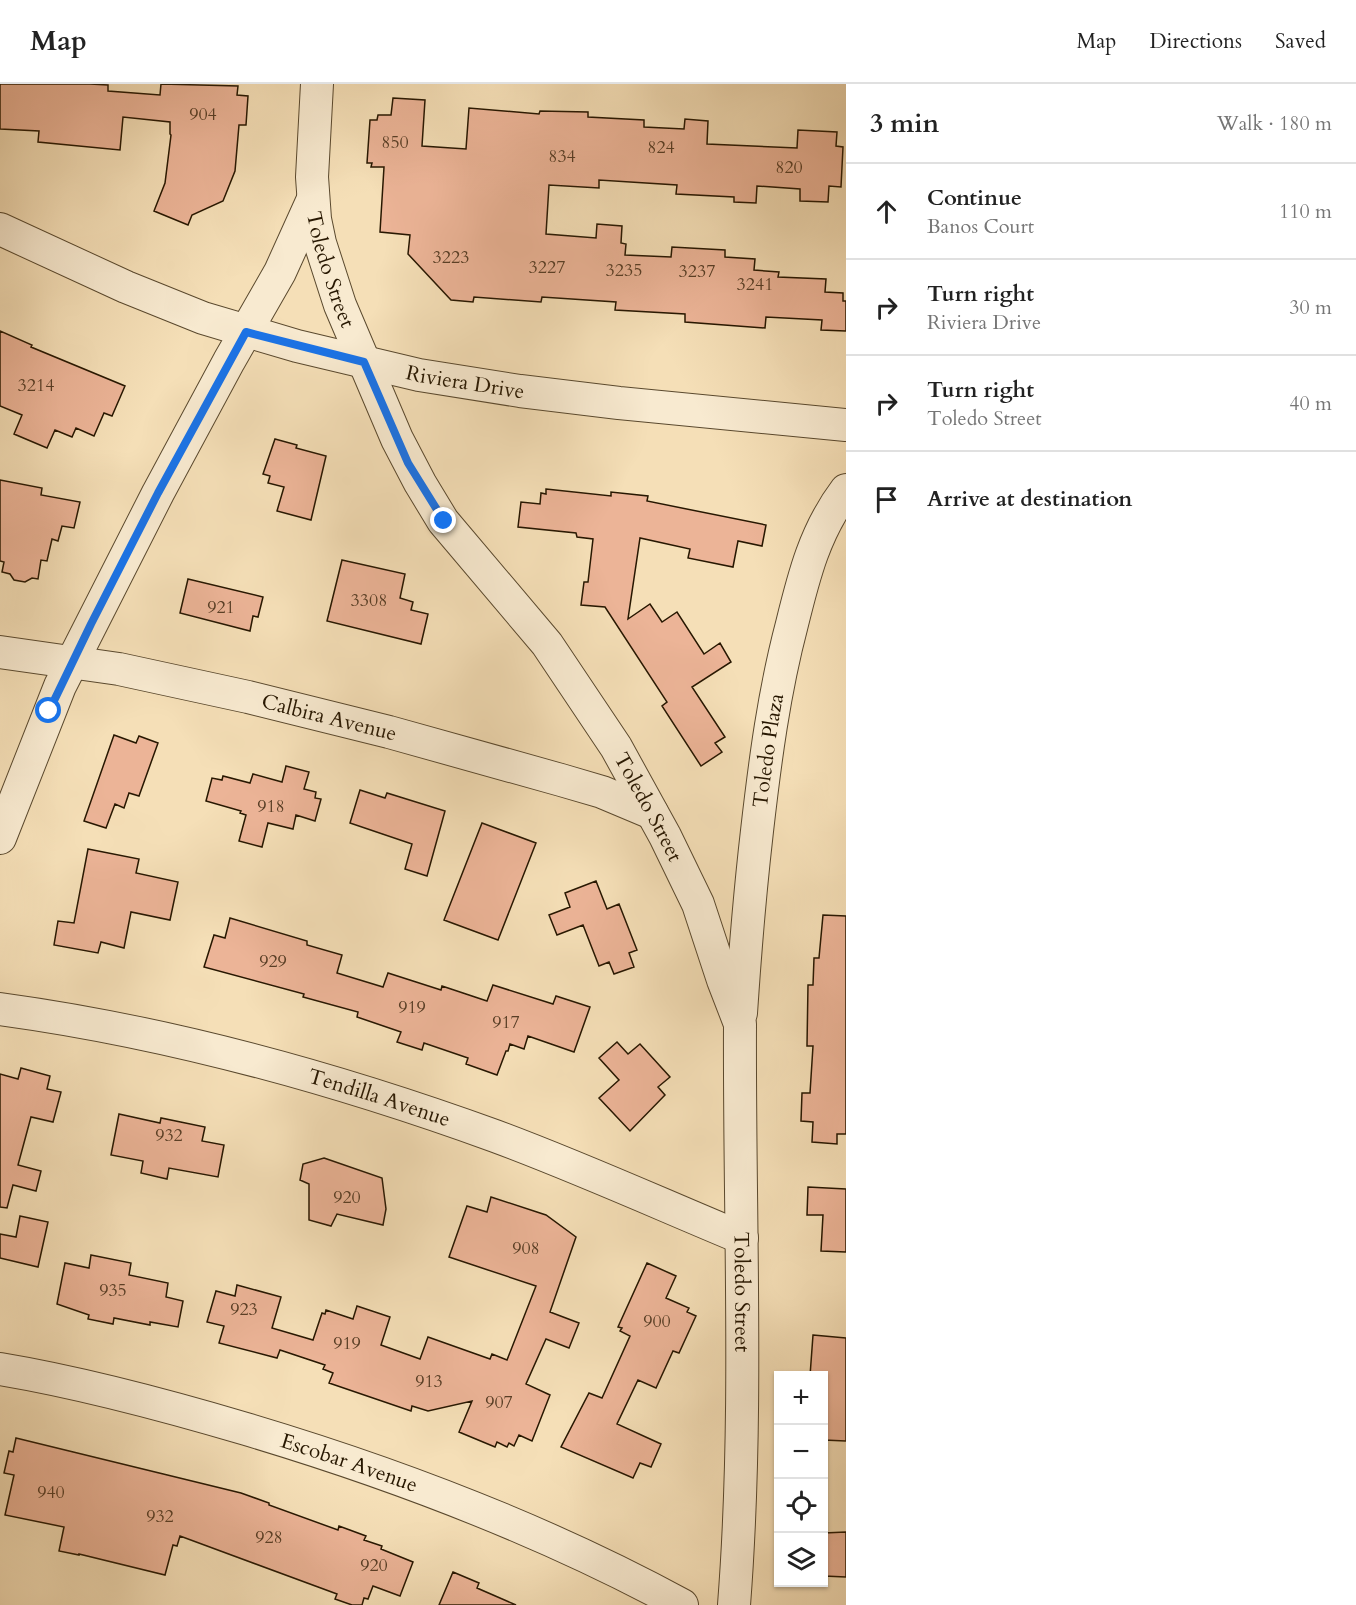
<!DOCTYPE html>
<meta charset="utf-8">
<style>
:root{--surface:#fff;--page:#f2f2f2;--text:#222;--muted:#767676;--line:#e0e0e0}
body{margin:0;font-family:Cardo,serif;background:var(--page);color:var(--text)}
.controls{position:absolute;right:18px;bottom:18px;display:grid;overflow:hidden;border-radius:0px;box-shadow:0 2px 4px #0004}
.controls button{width:54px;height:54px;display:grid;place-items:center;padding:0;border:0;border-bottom:2px solid var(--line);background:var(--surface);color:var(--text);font:30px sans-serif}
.stop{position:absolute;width:18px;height:18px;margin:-14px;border:4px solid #1a73e8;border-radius:50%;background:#fff}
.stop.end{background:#1a73e8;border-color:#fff;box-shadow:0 2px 6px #0008}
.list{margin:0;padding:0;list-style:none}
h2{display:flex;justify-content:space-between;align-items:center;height:78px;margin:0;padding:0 24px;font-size:26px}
h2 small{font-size:20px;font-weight:400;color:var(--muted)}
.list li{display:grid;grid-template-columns:39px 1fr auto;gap:18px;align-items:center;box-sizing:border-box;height:96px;padding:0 24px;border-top:2px solid var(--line)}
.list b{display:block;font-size:22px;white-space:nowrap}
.list p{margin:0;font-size:20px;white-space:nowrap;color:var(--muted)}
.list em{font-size:20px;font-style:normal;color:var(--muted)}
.icon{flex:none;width:33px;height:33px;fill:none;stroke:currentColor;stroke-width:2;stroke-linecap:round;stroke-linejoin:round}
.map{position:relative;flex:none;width:846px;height:1521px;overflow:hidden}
header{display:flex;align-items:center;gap:36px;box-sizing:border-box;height:84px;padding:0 30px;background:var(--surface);border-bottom:2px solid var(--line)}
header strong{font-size:28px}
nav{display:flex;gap:33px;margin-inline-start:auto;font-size:21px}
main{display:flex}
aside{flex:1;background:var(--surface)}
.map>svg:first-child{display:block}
</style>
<header>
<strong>Map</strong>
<nav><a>Map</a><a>Directions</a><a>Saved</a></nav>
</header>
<main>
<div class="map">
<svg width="846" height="1521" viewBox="0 0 846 1521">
<rect width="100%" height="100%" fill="#f5dfb7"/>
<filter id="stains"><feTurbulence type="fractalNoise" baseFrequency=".00333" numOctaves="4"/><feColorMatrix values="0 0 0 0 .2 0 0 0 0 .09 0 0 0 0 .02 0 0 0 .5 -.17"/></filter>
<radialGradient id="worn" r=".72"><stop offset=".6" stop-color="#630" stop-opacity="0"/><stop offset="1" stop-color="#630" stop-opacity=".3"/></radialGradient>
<path fill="#ecb497" stroke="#271701" stroke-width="1.5" d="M 0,0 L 90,0 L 108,1 L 108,7 L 160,11 L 161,0 L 238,2 L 237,11 L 248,12 L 246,41 L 239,41 L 235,87 L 223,117 L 192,131 L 188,141 L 154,127 L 165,99 L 171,51 L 170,50 L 170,38 L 123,33 L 120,66 L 38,58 L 39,47 L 0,45 Z
M 393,14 L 425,16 L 422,62 L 466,65 L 469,24 L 539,30 L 540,27 L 588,28 L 588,33 L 644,36 L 644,43 L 684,45 L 685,35 L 708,37 L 707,60 L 797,64 L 798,46 L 837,48 L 836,62 L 843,63 L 841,103 L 829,102 L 828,118 L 800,117 L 800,105 L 757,102 L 756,119 L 734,118 L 734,113 L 676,110 L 677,101 L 599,96 L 599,104 L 549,101 L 546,150 L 596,154 L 597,140 L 622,142 L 621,159 L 626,160 L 625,171 L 671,173 L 672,163 L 725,166 L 725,173 L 755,175 L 754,186 L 779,188 L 778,193 L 826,195 L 825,208 L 843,209 L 843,217 L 846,217 L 846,247 L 821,246 L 822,236 L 766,233 L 765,244 L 685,238 L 685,230 L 615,226 L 616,218 L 542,213 L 541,218 L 474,213 L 473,218 L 451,216 L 408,170 L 410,151 L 380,148 L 384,83 L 371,83 L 372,79 L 367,79 L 370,36 L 377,36 L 378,31 L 391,31 Z
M 0,247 L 32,261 L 31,263 L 125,302 L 112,332 L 104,329 L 94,352 L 76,344 L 72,353 L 55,346 L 47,364 L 14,350 L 22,331 L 0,322 Z
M 275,355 L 297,361 L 296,364 L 326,372 L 311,436 L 277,427 L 284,403 L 268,399 L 270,392 L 263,390 Z
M 0,396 L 42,404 L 41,411 L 80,418 L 74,444 L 62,442 L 58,457 L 52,455 L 47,477 L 41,476 L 38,495 L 32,494 L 25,498 L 14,496 L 10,490 L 2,488 L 4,478 L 0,477 Z
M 546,405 L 611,412 L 611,408 L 648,412 L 647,417 L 766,441 L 762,462 L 738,457 L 733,483 L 688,474 L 690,465 L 640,454 L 628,535 L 650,520 L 662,538 L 677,528 L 704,570 L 720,559 L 731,578 L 692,603 L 725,653 L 715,659 L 722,668 L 701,682 L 662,622 L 667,618 L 605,523 L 581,521 L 584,498 L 588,498 L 593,455 L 577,453 L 576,449 L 518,443 L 521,418 L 540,420 L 541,409 L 546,410 Z
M 342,476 L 405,490 L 400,514 L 413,518 L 411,526 L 428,530 L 421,560 L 327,537 Z
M 188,495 L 263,513 L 258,533 L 253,532 L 250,547 L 180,529 Z
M 114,651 L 136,659 L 139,652 L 158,659 L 139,712 L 129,709 L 124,724 L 115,720 L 106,744 L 84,737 Z
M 286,682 L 309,688 L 304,705 L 316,708 L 315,714 L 321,715 L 315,737 L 296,731 L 293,745 L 268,739 L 262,763 L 239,757 L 246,731 L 240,729 L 241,727 L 206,717 L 212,694 L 222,696 L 223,692 L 250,699 L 253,690 L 282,698 Z
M 360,706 L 385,714 L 387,709 L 445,727 L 427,792 L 405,785 L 412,760 L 350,739 Z
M 482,739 L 536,759 L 498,856 L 444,836 Z
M 88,765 L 139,775 L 136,789 L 178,798 L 170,836 L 131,828 L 124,864 L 101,858 L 98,869 L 54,861 L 58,837 L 74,839 Z
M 596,797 L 607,825 L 619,820 L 637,866 L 629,869 L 634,883 L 614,890 L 609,878 L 599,882 L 583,841 L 557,851 L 549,831 L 570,823 L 565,809 Z
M 823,831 L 846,832 L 846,1050 L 837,1050 L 837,1060 L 812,1058 L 813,1038 L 801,1037 L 802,1009 L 810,1009 L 813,962 L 807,962 L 808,901 L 813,901 L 814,874 L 819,874 Z
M 230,834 L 307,857 L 307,861 L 342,871 L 337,889 L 383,903 L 388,889 L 441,906 L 442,902 L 487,917 L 493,901 L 553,920 L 556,912 L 590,923 L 574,968 L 528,952 L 524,965 L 510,960 L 508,967 L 506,967 L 497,991 L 466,980 L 468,974 L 424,959 L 422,966 L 397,958 L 401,948 L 357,933 L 358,928 L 303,913 L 304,910 L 204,883 L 214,851 L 225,854 Z
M 617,958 L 628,970 L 640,960 L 670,993 L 658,1003 L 665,1011 L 630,1047 L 599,1014 L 619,996 L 599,974 Z
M 21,984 L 50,992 L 47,1005 L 61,1008 L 53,1038 L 31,1033 L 18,1081 L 41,1087 L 36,1107 L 13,1101 L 7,1124 L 0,1123 L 0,990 L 18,995 Z
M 119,1030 L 160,1039 L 161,1034 L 205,1043 L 202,1057 L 224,1061 L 218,1093 L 169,1084 L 167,1095 L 141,1089 L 143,1077 L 111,1071 Z
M 324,1074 L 382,1094 L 386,1125 L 383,1141 L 337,1130 L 331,1142 L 309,1136 L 309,1100 L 300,1096 L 303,1080 Z
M 808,1103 L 846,1105 L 846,1168 L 821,1167 L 823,1131 L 807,1131 Z
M 491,1113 L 546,1131 L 576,1153 L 550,1228 L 579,1239 L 569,1264 L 546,1255 L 526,1300 L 550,1311 L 532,1357 L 519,1351 L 514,1362 L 509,1359 L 507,1363 L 497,1358 L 495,1363 L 459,1348 L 472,1317 L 428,1327 L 412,1322 L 411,1327 L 329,1299 L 333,1289 L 323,1285 L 325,1281 L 280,1266 L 277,1274 L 219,1259 L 224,1242 L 207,1238 L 216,1207 L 235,1212 L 237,1201 L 281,1213 L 272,1244 L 313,1256 L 322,1229 L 325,1230 L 326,1226 L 353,1235 L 357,1222 L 390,1233 L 381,1261 L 420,1275 L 428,1253 L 490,1275 L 492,1270 L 507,1276 L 536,1202 L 449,1173 L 467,1122 L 487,1128 Z
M 20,1132 L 48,1138 L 38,1183 L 0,1174 L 0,1150 L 16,1153 Z
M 91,1171 L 131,1179 L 129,1191 L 168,1199 L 166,1213 L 183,1217 L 178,1243 L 150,1238 L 150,1241 L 114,1234 L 113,1240 L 88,1235 L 89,1231 L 57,1220 L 65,1179 L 89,1184 Z
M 647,1179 L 676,1192 L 666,1214 L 689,1224 L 687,1228 L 696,1232 L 679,1269 L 673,1267 L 656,1304 L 638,1296 L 617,1340 L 661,1360 L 651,1383 L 640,1379 L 633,1394 L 561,1363 L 589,1309 L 602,1314 L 630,1252 L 620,1247 L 622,1244 L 618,1243 Z
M 813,1251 L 846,1254 L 846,1357 L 824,1356 L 824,1292 L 810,1292 Z
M 16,1354 L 241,1409 L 269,1419 L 269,1421 L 338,1446 L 339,1442 L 366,1452 L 364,1456 L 382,1462 L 381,1465 L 413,1478 L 400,1512 L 373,1502 L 368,1515 L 364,1514 L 362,1521 L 352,1521 L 335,1515 L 337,1510 L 180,1452 L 177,1462 L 173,1461 L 165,1491 L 79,1470 L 79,1471 L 59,1467 L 64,1443 L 5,1431 L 14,1391 L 4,1389 L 9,1367 L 13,1368 Z
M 846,1448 L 846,1493 L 824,1492 L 824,1449 Z
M 453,1488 L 479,1499 L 477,1504 L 516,1521 L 439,1521 Z"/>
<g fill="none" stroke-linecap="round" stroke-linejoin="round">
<defs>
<g id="street">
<path id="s1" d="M 317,0 L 312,93 L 315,135 L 320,159 L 340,221 L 397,355 L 420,399 L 443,437 L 547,560 L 616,663 L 665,752 L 698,820 L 723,896 L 740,940 C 739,1134 749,1328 734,1521"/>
<path id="s2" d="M 0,145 L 126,203 L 203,234 L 297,262 L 419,291 L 520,307 L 619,319 L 846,341"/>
<path id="s3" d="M 0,568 L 119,585 L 248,613 L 389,648 L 561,696 L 602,708 L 652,729"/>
<path d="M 0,754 L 60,602 L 158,409 L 229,277 L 280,188 L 313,115"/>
<path id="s4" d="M 0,925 C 169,948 335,994 495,1052 C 579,1083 660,1120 742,1154"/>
<path id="s5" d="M 741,929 C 745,868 750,808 757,747 C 765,677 774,608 792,540 C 804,491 815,447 846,406"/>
<path id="s6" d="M 0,1285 C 84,1299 165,1321 246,1345 C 397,1390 544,1446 682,1521"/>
</g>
</defs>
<use href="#street" stroke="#5a492e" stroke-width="34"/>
<use href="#street" stroke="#f8ead0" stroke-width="32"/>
</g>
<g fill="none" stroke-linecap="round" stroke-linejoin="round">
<path stroke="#1a73e8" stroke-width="8" d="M 49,627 L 91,540 L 158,409 L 246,248 L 364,278 L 408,379 L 444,437"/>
</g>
<g text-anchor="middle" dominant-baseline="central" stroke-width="4.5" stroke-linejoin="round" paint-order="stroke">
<g font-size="18" fill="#583e26">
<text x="203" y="30">904</text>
<text x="395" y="58">850</text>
<text x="661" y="63">824</text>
<text x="562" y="72">834</text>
<text x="789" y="83">820</text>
<text x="451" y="173">3223</text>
<text x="547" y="183">3227</text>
<text x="624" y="186">3235</text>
<text x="697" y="187">3237</text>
<text x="755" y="200">3241</text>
<text x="36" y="301">3214</text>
<text x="369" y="516">3308</text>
<text x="221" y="523">921</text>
<text x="271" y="722">918</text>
<text x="273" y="877">929</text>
<text x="412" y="923">919</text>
<text x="506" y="938">917</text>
<text x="169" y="1051">932</text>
<text x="347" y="1113">920</text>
<text x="526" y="1164">908</text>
<text x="113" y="1206">935</text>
<text x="244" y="1225">923</text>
<text x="657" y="1237">900</text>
<text x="347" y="1259">919</text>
<text x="429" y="1297">913</text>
<text x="499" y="1318">907</text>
<text x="51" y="1408">940</text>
<text x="160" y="1432">932</text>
<text x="269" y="1453">928</text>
<text x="374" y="1481">920</text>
</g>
<g font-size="21" fill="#271701" stroke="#f8ead0">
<text stroke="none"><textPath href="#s1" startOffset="188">Toledo Street</textPath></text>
<text stroke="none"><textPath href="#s2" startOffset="492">Riviera Drive</textPath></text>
<text stroke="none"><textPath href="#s3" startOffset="336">Calbira Avenue</textPath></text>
<text stroke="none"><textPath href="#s5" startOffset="264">Toledo Plaza</textPath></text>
<text stroke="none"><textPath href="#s1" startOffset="818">Toledo Street</textPath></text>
<text stroke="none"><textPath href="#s4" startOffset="390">Tendilla Avenue</textPath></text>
<text stroke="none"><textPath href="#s1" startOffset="1322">Toledo Street</textPath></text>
<text stroke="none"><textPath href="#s6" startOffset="362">Escobar Avenue</textPath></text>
</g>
</g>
<rect width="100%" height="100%" filter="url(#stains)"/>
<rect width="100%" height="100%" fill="url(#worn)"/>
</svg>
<div class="controls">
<button>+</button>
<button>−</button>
<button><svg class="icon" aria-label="locate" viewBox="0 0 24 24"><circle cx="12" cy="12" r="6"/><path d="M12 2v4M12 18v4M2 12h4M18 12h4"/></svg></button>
<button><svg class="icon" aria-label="layers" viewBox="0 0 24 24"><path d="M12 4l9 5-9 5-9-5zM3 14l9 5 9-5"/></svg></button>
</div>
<div class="stop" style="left:49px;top:627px"></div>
<div class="stop end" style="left:444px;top:437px"></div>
</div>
<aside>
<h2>3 min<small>Walk · 180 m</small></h2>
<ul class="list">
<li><svg class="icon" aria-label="ahead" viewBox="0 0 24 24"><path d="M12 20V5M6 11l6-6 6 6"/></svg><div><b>Continue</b><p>Banos Court</p></div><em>110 m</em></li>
<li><svg class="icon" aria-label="right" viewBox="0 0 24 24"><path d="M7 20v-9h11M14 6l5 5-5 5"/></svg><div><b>Turn right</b><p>Riviera Drive</p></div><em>30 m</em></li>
<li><svg class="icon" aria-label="right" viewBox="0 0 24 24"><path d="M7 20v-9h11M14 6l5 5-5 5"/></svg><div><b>Turn right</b><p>Toledo Street</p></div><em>40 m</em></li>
<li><svg class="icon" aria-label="arrive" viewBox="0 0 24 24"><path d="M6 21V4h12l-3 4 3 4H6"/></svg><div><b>Arrive at destination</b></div></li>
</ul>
</aside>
</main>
